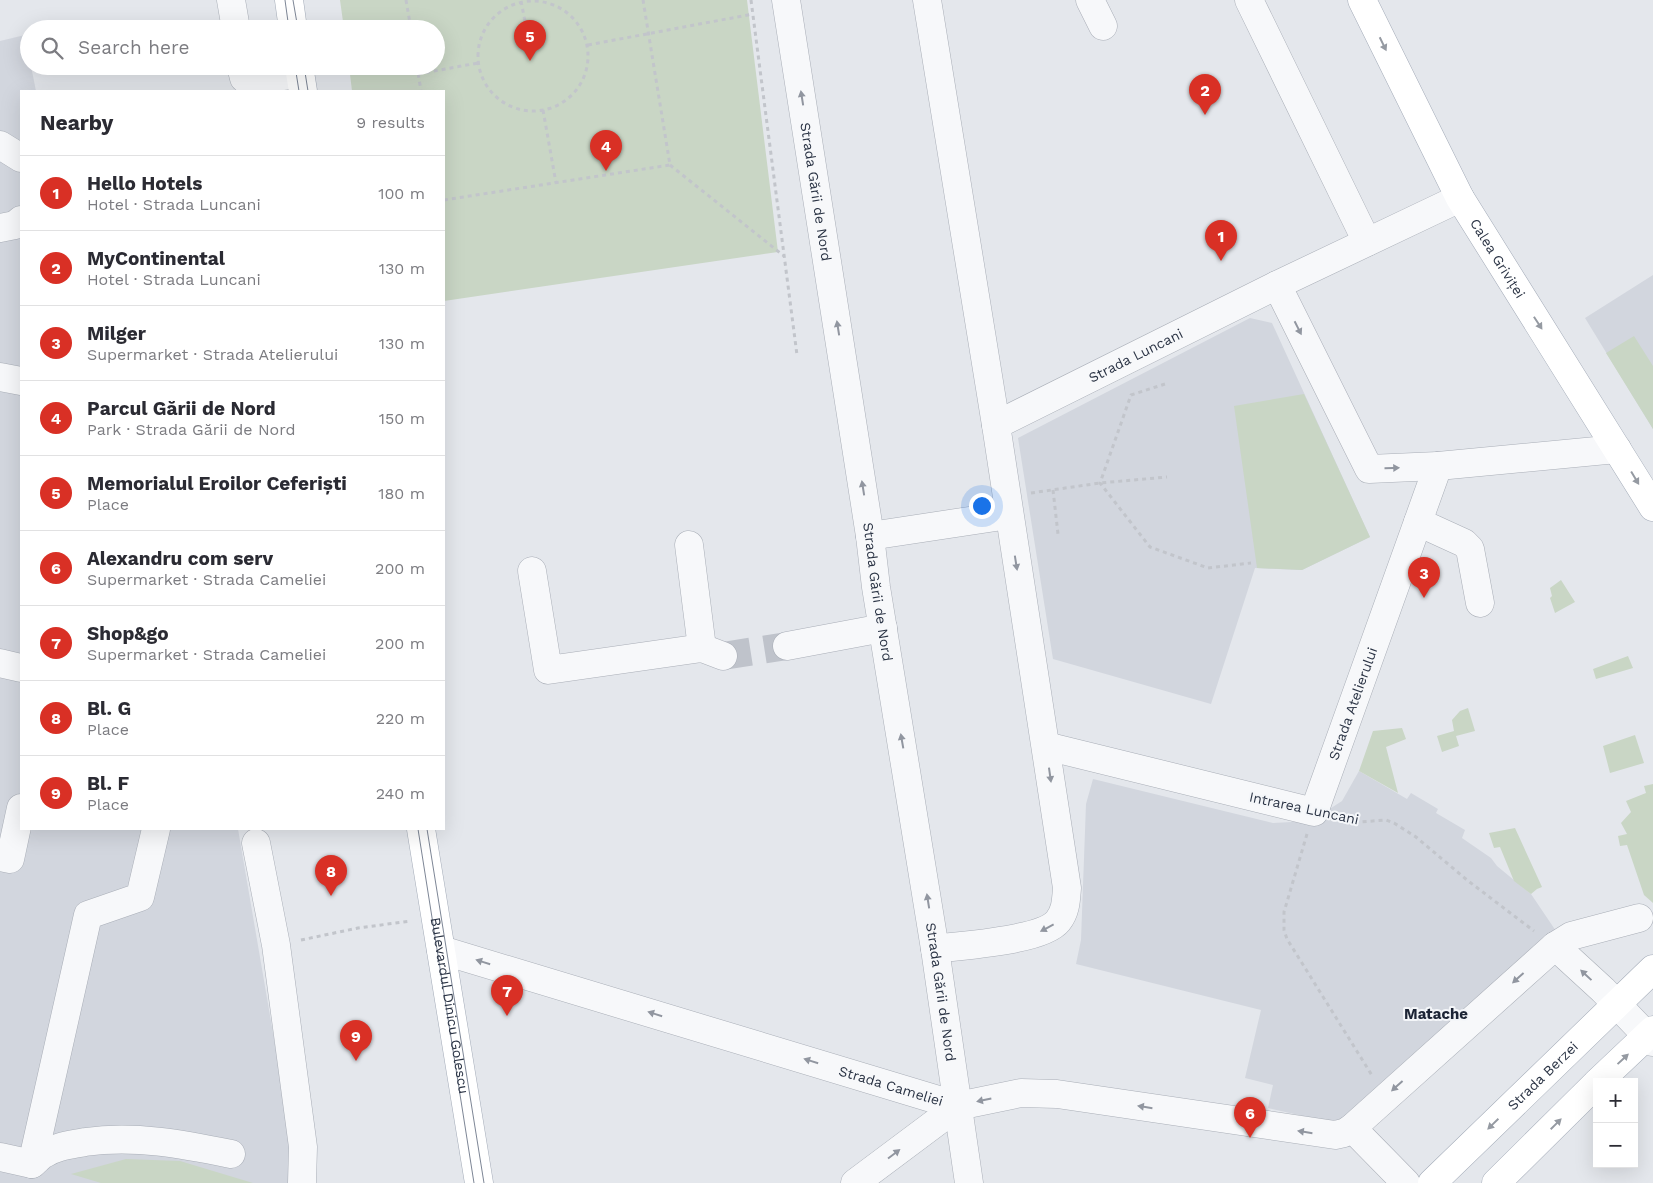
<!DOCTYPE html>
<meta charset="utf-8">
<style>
:root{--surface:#fff;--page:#f7f7f7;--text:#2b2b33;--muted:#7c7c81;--line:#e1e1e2;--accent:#d93025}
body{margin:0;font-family:"Work Sans",sans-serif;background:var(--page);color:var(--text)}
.controls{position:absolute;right:15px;bottom:15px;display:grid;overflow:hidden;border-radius:0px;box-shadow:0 5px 20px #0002}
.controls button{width:45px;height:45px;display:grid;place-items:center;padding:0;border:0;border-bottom:1px solid var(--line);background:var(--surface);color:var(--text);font:25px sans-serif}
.you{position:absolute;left:981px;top:505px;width:18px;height:18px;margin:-12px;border:4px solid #fff;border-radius:50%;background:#1a73e8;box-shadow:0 0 0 8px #1a73e833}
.badge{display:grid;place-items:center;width:32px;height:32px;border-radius:50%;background:var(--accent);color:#fff;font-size:16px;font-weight:700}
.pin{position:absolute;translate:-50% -41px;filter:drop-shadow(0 1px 2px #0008)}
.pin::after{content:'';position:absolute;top:26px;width:18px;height:15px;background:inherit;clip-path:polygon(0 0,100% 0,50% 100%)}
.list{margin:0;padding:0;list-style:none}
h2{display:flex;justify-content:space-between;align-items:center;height:65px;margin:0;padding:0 20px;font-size:21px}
h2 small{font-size:16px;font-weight:400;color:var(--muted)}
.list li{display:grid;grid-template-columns:32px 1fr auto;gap:15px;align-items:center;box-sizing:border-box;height:75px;padding:0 20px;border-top:1px solid var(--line)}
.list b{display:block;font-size:19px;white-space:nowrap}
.list p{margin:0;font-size:16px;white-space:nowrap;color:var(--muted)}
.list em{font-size:16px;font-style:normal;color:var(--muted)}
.icon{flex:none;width:28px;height:28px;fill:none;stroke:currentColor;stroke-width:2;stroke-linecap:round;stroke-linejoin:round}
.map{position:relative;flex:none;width:1653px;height:1183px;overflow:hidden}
.search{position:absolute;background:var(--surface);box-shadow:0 5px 20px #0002;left:20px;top:20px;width:425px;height:55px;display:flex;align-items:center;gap:12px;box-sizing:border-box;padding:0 18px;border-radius:28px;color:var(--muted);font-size:19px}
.panel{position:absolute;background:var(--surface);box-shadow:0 5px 20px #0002;left:20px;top:90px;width:425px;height:740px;border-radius:0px}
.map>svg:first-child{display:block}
</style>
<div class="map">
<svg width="1653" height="1183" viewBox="0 0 1653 1183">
<rect width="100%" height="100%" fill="#e4e7ec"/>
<path fill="#d2d6de" d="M 25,35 L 29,56 L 29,66 L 31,66 L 36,91 L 21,91 L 21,829 L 238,829 L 296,1167 L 295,1183 L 0,1183 L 0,41 Z
M 1653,275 L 1653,429 L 1585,318 Z
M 1250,318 L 1272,323 L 1370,537 L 1302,570 L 1255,568 L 1211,704 L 1053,659 L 1018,438 Z
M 1359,771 L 1407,799 L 1411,793 L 1438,809 L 1436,813 L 1465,830 L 1462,838 L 1491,858 L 1497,866 L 1531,894 L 1558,934 L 1351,1117 L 1334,1123 L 1268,1108 L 1273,1085 L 1245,1078 L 1261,1010 L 1076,964 L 1081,940 L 1086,804 L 1093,779 L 1273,823 L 1311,821 L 1342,801 Z"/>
<path fill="#c9d6c5" d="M 340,0 L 747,0 L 778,252 L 444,301 L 444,91 L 352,91 L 349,66 L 436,66 L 436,29 L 344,29 Z
M 1634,336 L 1653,366 L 1653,429 L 1606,353 Z
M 1304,394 L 1370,537 L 1302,570 L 1257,568 L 1234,406 Z
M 1561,580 L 1575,602 L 1555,613 L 1550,598 L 1552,596 L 1550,588 Z
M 1628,656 L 1633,668 L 1596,679 L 1593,669 Z
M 1468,708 L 1475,731 L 1456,736 L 1459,746 L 1442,752 L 1437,736 L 1454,731 L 1452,720 L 1460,711 Z
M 1402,728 L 1406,739 L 1386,747 L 1398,793 L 1359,771 L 1373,731 Z
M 1635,735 L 1644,763 L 1610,773 L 1603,746 Z
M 1653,784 L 1653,903 L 1644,895 L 1627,845 L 1620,846 L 1618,836 L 1627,834 L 1621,823 L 1631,812 L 1626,801 L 1646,793 L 1644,786 Z
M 1515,828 L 1542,887 L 1537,889 L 1531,894 L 1514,881 L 1500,847 L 1494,848 L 1489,833 Z
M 126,1159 L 180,1161 L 253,1183 L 101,1183 L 71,1174 Z"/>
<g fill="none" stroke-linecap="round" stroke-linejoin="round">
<path stroke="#bfc3cb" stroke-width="28" stroke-dasharray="28 14" stroke-linecap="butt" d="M 723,656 L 787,646"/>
<defs>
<g id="minor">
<path d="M 231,0 L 236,29"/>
<path id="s1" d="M 786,0 L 870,536 L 876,587 L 935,949 L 969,1183"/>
<path d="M 927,0 L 996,425 L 1067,888 C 1066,900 1066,911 1058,921 C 1042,941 962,945 935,949"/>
<path d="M 1090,0 L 1103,26"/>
<path d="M 1249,0 L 1367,242"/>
<path d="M 241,66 L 244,78 L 249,80 L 300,74"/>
<path d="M 0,145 L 21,158"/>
<path d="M 0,228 L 15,225 L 21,220"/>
<path d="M 1277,285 L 1369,469 L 1438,466"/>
<path d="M 0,377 L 21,381"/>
<path id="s2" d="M 996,425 L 1277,285 L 1460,198"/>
<path d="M 1418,522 L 1464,543 L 1470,549 L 1480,603"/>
<path d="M 870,536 L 1009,515"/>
<path d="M 689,545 L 702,648"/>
<path d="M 532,571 L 548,670 L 702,648 L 723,656"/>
<path d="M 787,646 L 883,628"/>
<path d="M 0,663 L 21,668"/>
<path id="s3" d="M 1046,746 L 1314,812 L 1438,466 L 1617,449"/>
<path d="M 256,843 L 276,945 L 303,1147 L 302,1183"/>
<path d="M 0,857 L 10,859 L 21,808"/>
<path d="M 1555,946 L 1603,990 L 1653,1042"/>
<path id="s4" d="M 441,950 L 958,1106 L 1021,1093 L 1057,1094 L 1335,1135 L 1344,1133 L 1352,1128 L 1555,946 L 1571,936 L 1639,918"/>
<path d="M 1352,1128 L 1406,1183"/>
<path d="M 0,1157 L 32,1164 C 36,1161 40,1156 44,1154 C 57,1146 70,1145 85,1142 C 135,1135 182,1144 231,1154"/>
<path d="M 32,1164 L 88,915 L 140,897 L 156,829"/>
<path d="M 855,1183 L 958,1106"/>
</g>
<g id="major">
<path d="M 289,0 L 293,29"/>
<path id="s5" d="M 1362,0 L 1460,198 L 1653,507"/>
<path d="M 299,66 L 303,91"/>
<path id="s6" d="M 421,829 L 479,1183"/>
<path d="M 1598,1082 L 1653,1030"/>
<path id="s7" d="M 1432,1183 L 1653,969"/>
<path d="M 1496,1183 L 1597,1083"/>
</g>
</defs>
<use href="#minor" stroke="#a9aeb7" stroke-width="29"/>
<use href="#major" stroke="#a3abb8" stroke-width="29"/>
<path stroke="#c2c5cb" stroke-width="3" stroke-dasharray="4 4" stroke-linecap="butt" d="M 406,0 L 411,29
M 751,0 L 797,355
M478 56a55 55 0 1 1 110 0a55 55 0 1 1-110 0Z
M 521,1 L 531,52
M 329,25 L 338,29
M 588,45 L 753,14
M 417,66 L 421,91
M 418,74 L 478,63
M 543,110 L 556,183
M 670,165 L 784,256
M 444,200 L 670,165 L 643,0
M 1165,384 L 1131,395 L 1100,483 L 1150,547 L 1208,568 L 1251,563
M 1053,490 L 1058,534
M 1031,493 L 1100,483 L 1167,477
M 1339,818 L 1359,822 L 1386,820 L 1394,823 L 1416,837 L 1467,880 L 1534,931
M 1307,834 L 1284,912 L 1284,930 L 1287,939 L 1373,1077
M 301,940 L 358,928 L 411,921"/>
<use href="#minor" stroke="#f7f8fa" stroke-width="28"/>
<use href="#major" stroke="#fff" stroke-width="28"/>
<path stroke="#7d8696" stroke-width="1" d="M 285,0 L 289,29
M 293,0 L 298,29
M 295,66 L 299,91
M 304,66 L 308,91
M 418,829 L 474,1183
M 427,829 L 484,1183"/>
</g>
<defs><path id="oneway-solid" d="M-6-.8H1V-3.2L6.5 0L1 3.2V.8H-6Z" transform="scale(1.25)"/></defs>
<g fill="#959aa2">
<use href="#oneway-solid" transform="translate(1383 44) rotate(64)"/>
<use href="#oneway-solid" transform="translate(1538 323) rotate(57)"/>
<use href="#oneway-solid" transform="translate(1635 478) rotate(59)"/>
<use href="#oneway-solid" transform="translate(1623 1059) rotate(-43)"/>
<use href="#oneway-solid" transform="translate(1493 1124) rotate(136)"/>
<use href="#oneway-solid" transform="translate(1556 1124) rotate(-45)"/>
</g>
<g fill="#9196a0">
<use href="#oneway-solid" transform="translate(802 98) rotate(-99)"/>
<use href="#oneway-solid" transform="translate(838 328) rotate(-99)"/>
<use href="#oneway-solid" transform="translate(1298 328) rotate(63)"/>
<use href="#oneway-solid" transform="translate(1392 468) rotate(-2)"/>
<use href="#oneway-solid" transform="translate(863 488) rotate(-99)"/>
<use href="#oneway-solid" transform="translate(1016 563) rotate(81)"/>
<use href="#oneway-solid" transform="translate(902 741) rotate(-100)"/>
<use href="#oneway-solid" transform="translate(1050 775) rotate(82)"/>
<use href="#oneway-solid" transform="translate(928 901) rotate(-99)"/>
<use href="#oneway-solid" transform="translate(1047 928) rotate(152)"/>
<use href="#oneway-solid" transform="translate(483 962) rotate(-163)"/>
<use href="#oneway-solid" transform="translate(1586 975) rotate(-137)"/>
<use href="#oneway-solid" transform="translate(1518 978) rotate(138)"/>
<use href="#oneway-solid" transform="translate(655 1014) rotate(-163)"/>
<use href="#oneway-solid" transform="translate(811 1061) rotate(-163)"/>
<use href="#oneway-solid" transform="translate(1397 1086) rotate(138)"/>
<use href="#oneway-solid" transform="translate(984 1100) rotate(168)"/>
<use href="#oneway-solid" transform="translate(1145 1107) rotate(-171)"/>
<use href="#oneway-solid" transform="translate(1305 1132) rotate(-171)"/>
<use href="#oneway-solid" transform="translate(894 1154) rotate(-37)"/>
</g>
<g text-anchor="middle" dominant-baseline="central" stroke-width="4" stroke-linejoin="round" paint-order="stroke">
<g font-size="14" fill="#2b3445" stroke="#f4f6f9">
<text stroke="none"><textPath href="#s1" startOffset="194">Strada Gării de Nord</textPath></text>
<text stroke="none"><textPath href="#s5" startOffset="292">Calea Griviței</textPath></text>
<text stroke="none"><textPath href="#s2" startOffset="156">Strada Luncani</textPath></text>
<text stroke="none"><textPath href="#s1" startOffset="599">Strada Gării de Nord</textPath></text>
<text stroke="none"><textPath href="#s3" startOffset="391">Strada Atelierului</textPath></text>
<text transform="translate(1304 808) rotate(12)">Intrarea Luncani</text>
<text stroke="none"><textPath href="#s1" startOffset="1004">Strada Gării de Nord</textPath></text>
<text stroke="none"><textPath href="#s6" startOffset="179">Bulevardul Dinicu Golescu</textPath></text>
<text stroke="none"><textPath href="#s7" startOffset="154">Strada Berzei</textPath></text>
<text stroke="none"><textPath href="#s4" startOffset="470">Strada Cameliei</textPath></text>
</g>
<g font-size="15" font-weight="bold" fill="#1d2536" stroke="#f4f6f9">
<text x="1436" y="1014">Matache</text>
</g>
</g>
</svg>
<div class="controls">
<button>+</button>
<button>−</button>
</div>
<div class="you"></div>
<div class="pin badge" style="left:1221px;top:261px">1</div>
<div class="pin badge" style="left:1205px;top:115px">2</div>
<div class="pin badge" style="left:1424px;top:598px">3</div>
<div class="pin badge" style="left:606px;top:171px">4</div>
<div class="pin badge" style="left:530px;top:61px">5</div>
<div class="pin badge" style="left:1250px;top:1138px">6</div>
<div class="pin badge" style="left:507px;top:1016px">7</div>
<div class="pin badge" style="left:331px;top:896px">8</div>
<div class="pin badge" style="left:356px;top:1061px">9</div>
<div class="search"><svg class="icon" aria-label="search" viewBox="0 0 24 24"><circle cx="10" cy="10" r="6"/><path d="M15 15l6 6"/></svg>Search here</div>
<section class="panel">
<h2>Nearby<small>9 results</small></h2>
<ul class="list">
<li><span class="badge">1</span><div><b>Hello Hotels</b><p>Hotel · Strada Luncani</p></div><em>100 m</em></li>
<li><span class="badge">2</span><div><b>MyContinental</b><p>Hotel · Strada Luncani</p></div><em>130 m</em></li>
<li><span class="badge">3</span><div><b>Milger</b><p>Supermarket · Strada Atelierului</p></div><em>130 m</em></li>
<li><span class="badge">4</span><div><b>Parcul Gării de Nord</b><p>Park · Strada Gării de Nord</p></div><em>150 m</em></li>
<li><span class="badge">5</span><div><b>Memorialul Eroilor Ceferiști</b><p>Place</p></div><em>180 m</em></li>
<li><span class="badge">6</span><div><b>Alexandru com serv</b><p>Supermarket · Strada Cameliei</p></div><em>200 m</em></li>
<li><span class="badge">7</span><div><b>Shop&amp;go</b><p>Supermarket · Strada Cameliei</p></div><em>200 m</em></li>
<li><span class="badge">8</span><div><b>Bl. G</b><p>Place</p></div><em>220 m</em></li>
<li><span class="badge">9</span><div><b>Bl. F</b><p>Place</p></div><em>240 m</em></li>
</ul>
</section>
</div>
